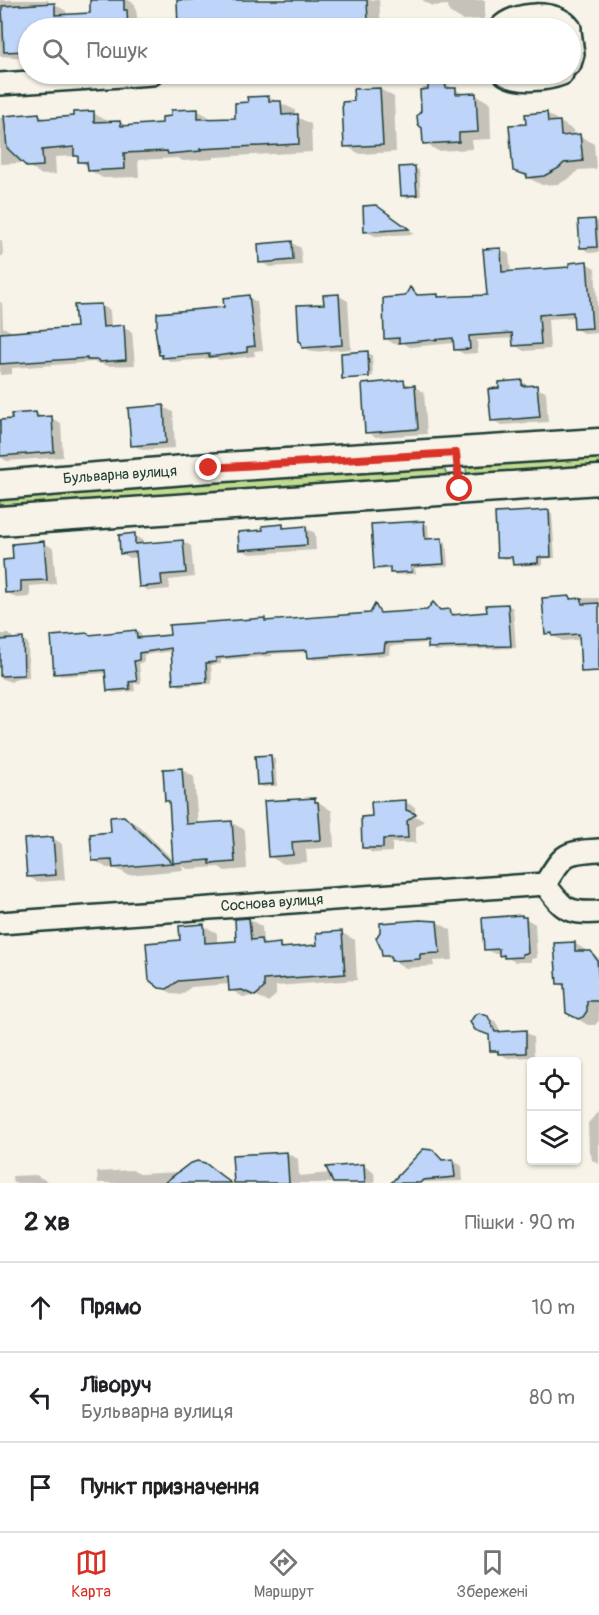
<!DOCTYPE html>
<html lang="uk">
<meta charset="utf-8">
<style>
:root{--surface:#fff;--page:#f2f2f2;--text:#202124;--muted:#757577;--line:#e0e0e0;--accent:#d93025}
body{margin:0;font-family:Pangolin,sans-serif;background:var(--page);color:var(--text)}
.controls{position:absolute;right:18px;bottom:18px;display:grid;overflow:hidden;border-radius:6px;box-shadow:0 2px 4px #0004}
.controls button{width:54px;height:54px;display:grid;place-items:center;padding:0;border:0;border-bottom:2px solid var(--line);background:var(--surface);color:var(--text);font:30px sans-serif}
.stop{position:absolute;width:18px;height:18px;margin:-14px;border:4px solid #d93025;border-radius:50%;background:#fff}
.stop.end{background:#d93025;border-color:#fff;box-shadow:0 2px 6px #0008}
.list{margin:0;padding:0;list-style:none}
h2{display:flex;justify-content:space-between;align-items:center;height:78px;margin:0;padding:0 24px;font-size:26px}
h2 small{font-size:20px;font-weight:400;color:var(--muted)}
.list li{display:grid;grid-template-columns:39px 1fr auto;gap:18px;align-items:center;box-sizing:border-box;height:90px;padding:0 24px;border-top:2px solid var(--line)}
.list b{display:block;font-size:22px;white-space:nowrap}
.list p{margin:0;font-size:20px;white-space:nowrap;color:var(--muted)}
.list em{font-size:20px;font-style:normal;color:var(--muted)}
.icon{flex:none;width:33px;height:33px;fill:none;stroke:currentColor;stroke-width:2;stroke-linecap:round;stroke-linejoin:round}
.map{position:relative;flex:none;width:599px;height:1183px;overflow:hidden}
.search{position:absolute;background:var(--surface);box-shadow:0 2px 4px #0004;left:18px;right:18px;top:18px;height:66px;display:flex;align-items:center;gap:15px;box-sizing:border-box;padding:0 21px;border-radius:33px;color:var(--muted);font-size:22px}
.sheet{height:348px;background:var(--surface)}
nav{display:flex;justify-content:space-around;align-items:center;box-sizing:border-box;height:84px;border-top:2px solid var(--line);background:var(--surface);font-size:16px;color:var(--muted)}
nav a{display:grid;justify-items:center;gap:3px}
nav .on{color:var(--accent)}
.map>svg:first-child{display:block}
</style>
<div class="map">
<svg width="599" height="1183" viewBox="0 0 599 1183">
<rect width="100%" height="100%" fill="#f7f3e8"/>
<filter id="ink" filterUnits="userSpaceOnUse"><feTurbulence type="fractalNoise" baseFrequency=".0167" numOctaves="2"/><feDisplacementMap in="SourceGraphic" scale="12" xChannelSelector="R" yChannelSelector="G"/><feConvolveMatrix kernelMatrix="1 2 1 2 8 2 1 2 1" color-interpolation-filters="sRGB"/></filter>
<g filter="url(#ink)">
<path fill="#c1da90" stroke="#708c62" stroke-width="1.5" d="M 599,452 L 599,471 L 468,476 L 466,470 L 467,465 Z
M 439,464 L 444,468 L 446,473 L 444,478 L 0,511 L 0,493 Z"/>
<path fill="#0003" d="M 0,0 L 48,0 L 49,5 L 54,4 L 66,11 L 67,16 L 92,14 L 91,0 L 128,0 L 135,4 L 139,28 L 28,28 L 28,58 L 0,56 Z
M 178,0 L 379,0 L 381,27 L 180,28 Z
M 422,0 L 485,0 L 485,19 L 463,20 L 449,12 L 448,5 L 432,6 Z
M 445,84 L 466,95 L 476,95 L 490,103 L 491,139 L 472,140 L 473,149 L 438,151 L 424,143 Z
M 380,89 L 394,97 L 396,152 L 360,154 L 346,146 L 355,103 Z
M 268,97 L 295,110 L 295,116 L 311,124 L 312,152 L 214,157 L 214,159 L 183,161 L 178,158 L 138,160 L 139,177 L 103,178 L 89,170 L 89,167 L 79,161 L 79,157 L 76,156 L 55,157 L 56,174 L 42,175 L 24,163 L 0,164 L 0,118 L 39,115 L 48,120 L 75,118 L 93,113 L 107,121 L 107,123 L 120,122 L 128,127 L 164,124 L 197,110 L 211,118 L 211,120 L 237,119 L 249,104 Z
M 546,113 L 573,130 L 574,136 L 580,136 L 594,144 L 596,169 L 578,170 L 573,176 L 559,184 L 542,185 L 515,171 L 528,125 Z
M 415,168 L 419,170 L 421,196 L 406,198 L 402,195 Z
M 386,212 L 415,234 L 375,236 L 366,231 Z
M 595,220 L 599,222 L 599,252 L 590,253 L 581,247 L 579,221 Z
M 0,240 L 2,241 L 3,256 L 0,256 Z
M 292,243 L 301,248 L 302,265 L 270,267 L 260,262 Z
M 500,249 L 509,254 L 511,273 L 571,269 L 586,263 L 595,268 L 599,333 L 585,334 L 576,329 L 575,317 L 548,319 L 550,349 L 524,351 L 514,345 L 514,338 L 477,340 L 478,353 L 464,354 L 455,349 L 455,343 L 410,347 L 403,343 L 394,344 L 385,338 L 411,290 L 421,297 L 438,295 L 444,299 L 489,296 Z
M 339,296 L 348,301 L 351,349 L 313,352 L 303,347 L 325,305 Z
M 248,297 L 257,302 L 263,350 L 254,351 L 255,356 L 219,360 L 216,358 L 172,362 L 163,357 L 225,308 Z
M 0,302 L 2,303 L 3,327 L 14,333 L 77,328 L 101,305 L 110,310 L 111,327 L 123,327 L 132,332 L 135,365 L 109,366 L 94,362 L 12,368 L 12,374 L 0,375 Z
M 367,353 L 372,355 L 373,376 L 346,378 L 346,380 L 344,378 Z
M 404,382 L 424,392 L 427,434 L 376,437 L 367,432 Z
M 521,382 L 546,392 L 548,422 L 502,425 L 492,420 L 501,389 Z
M 163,407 L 173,412 L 175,448 L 142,450 L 133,445 Z
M 36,413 L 44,418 L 51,418 L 61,423 L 63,457 L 7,461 L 0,457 L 0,421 L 13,420 Z
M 548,512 L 552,514 L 555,558 L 542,559 L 542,565 L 519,566 L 514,564 L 514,558 L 503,559 L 499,556 Z
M 423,522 L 428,525 L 429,541 L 442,540 L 446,542 L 448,566 L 415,568 L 416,574 L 396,575 L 392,573 L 392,569 L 380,570 L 375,568 Z
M 282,525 L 288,529 L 305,528 L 315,533 L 316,550 L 250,554 L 240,549 L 264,532 Z
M 134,535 L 143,540 L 143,545 L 182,541 L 191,546 L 194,577 L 169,580 L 170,589 L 149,591 L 140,586 L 138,557 L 130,558 L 122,553 Z
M 44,543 L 53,548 L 56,584 L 30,586 L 30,597 L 16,598 L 7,592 Z
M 599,598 L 599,642 L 584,639 L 563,641 L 547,633 L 544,599 Z
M 433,604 L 442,611 L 450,610 L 455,614 L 456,616 L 488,614 L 508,605 L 513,608 L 516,648 L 435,651 L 430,647 L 430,643 L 390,646 L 389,655 L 314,660 L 309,657 L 309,652 L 272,654 L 272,656 L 221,660 L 221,664 L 211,665 L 212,684 L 180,686 L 174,683 L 172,651 L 144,655 L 144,662 L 139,663 L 141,683 L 134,684 L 135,691 L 114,693 L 108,690 L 106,673 L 61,676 L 56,673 L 91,636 L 136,631 L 141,634 L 142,639 L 172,636 L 265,620 L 270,623 L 371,615 L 375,607 L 383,614 L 428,612 Z
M 0,634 L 9,634 L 14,639 L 22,639 L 28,643 L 29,677 L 17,678 L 11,682 L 0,678 Z
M 271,757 L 275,759 L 277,786 L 263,787 L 258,784 Z
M 181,769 L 194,777 L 198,825 L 232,823 L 245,830 L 247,869 L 225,871 L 219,867 L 188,869 L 181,865 L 184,870 L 128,875 L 115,868 L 107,868 L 93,860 L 124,817 L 139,826 L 174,861 L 171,803 L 167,800 Z
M 314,799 L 332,811 L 334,847 L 306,849 L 307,862 L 283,864 L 269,856 Z
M 405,802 L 415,807 L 415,816 L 424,821 L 416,827 L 416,843 L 392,843 L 392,852 L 373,853 L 364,848 L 374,818 Z
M 53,838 L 62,844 L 65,880 L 37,882 L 28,876 Z
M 525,918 L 535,924 L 537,958 L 531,959 L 531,962 L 515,962 L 501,954 L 495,954 L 486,949 Z
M 249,919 L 262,927 L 263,942 L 269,946 L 280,945 L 286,949 L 318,946 L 342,933 L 355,940 L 357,980 L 276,986 L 276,995 L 268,1002 L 257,996 L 243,997 L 231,990 L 230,984 L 191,987 L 181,995 L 173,994 L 159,986 L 182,942 L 204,926 L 217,933 L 217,943 L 238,942 Z
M 437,922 L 451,930 L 453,960 L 433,961 L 434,966 L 406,968 L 383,955 Z
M 574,943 L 599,958 L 599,1021 L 595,1025 L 588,1025 L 567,1013 L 566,988 L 558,983 Z
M 487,1017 L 496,1022 L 501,1033 L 525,1032 L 533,1037 L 534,1057 L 508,1058 L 491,1050 L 491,1036 L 476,1029 Z
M 599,1111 L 599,1164 L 592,1160 L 591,1154 L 589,1152 L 588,1123 Z
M 423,1150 L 432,1152 L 446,1161 L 452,1160 L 462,1166 L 463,1181 L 393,1183 Z
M 287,1153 L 298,1159 L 299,1176 L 330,1173 L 364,1166 L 374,1172 L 375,1183 L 235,1183 L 234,1156 Z
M 202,1163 L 231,1183 L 98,1183 L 97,1172 L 132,1170 L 140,1174 L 181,1172 Z
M 36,1175 L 50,1183 L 13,1183 L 12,1176 Z"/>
<path fill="#bed4f8" stroke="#1f3d34" stroke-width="1.5" d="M 90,0 L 124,0 L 124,10 L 127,10 L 128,28 L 28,28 L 28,51 L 4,52 L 2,6 L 55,3 L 55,15 L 90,13 Z
M 177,0 L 367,0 L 368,21 L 273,28 L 178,28 Z
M 445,83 L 446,88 L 456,88 L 456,94 L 476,93 L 478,132 L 459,133 L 459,142 L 423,144 L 422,128 L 418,125 L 417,116 L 421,111 L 420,90 L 428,89 L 428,84 Z
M 380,88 L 383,145 L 344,147 L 342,102 L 354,101 L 353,89 Z
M 269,96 L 269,101 L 281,101 L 282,115 L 298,114 L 299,144 L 200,149 L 201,151 L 168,154 L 167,151 L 124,153 L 125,169 L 88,171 L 87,162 L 78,162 L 78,156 L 74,156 L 74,147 L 42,150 L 43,166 L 27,167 L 7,148 L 4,116 L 39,113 L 40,119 L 73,116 L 73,112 L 94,111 L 94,122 L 120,121 L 121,126 L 162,123 L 162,117 L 171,116 L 171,110 L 198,109 L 198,119 L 235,118 L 235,103 L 248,102 L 247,97 Z
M 547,112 L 548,122 L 560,121 L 561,136 L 580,134 L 583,161 L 564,163 L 559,168 L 544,176 L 527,178 L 527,175 L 513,171 L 509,125 L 526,124 L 525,114 Z
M 415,166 L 417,195 L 401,196 L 399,167 Z
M 376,205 L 409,229 L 364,232 L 363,206 Z
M 595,219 L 597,247 L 580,248 L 578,220 Z
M 292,241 L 293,260 L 259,263 L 258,244 Z
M 501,248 L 502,272 L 569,267 L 569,263 L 587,261 L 592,328 L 574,329 L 573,312 L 539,315 L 541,344 L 513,346 L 512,333 L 469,336 L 470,349 L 454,350 L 453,338 L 399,343 L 399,338 L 384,339 L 383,298 L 405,296 L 410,287 L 417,295 L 438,294 L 438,297 L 487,295 L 483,249 Z
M 339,294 L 342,345 L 302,348 L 301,342 L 299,341 L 297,305 L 324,304 L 323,295 Z
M 249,295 L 255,346 L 247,347 L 247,352 L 209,357 L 209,354 L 162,358 L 162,355 L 159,355 L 155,328 L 157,326 L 157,313 L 224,307 L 223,298 Z
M 101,304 L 103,327 L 124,325 L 126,360 L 99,362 L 99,360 L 87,360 L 87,358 L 0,364 L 0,333 L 76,327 L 74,305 Z
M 368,351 L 369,377 L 342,379 L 341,353 Z
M 404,380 L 405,386 L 415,385 L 418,429 L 365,433 L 362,384 Z
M 522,380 L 522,386 L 537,385 L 540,417 L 491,421 L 488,389 L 499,388 L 499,382 Z
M 164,405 L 166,443 L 131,446 L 128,408 Z
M 36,412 L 37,417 L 52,416 L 54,452 L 0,456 L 0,420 L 12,419 L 11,414 Z
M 549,510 L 551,557 L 538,557 L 538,563 L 513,565 L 512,557 L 497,557 L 495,513 Z
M 424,521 L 425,539 L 442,538 L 444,564 L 411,566 L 412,572 L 390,573 L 390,567 L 374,569 L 371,524 Z
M 283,524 L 283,528 L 306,526 L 307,545 L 239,550 L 238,532 L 263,530 L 262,526 Z
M 135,533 L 135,544 L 183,540 L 186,573 L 161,575 L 162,585 L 139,587 L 136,552 L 120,554 L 119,535 Z
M 44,541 L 47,580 L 21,581 L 21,592 L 5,593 L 3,560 L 13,559 L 12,544 Z
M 570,596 L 570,599 L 582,598 L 582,604 L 599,603 L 599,671 L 581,672 L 579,634 L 552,636 L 552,633 L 545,634 L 542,598 Z
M 433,602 L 440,610 L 450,609 L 451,615 L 487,612 L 486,605 L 508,604 L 511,646 L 428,648 L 428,641 L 385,643 L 384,652 L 308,658 L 307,650 L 267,652 L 267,653 L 216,658 L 216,662 L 206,663 L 207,682 L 173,684 L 171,648 L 139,653 L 139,660 L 134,661 L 137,681 L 129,682 L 130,689 L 107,691 L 105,670 L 54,674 L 51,636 L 88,633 L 89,635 L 136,630 L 137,638 L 170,635 L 169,625 L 265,618 L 265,621 L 370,613 L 375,604 L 380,613 L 427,610 Z
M 23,638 L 24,675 L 0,676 L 0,640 Z
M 271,755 L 273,784 L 257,785 L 255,756 Z
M 182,768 L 186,824 L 232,821 L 235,862 L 210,864 L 210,860 L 173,863 L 169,801 L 165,801 L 163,769 Z
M 315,798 L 315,802 L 318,802 L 321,840 L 292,842 L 293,855 L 268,857 L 264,801 Z
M 406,800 L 406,810 L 416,814 L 407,821 L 408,838 L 383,839 L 383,848 L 362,848 L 361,817 L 372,816 L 371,802 Z
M 124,816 L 172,863 L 113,868 L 112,860 L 92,861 L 90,834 L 111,832 L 110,817 Z
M 53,837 L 56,875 L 27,877 L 24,839 Z
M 522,915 L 522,917 L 526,917 L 528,953 L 522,954 L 522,957 L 504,958 L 504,955 L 499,956 L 499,949 L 484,950 L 482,918 Z
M 249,918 L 251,940 L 261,939 L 262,945 L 280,943 L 280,948 L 317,945 L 316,933 L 342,931 L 345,974 L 264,980 L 264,988 L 255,996 L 242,990 L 229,991 L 228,977 L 178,981 L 167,989 L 159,988 L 149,980 L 146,943 L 180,940 L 179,926 L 204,924 L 205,943 L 236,941 L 235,919 Z
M 420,920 L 437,921 L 440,953 L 420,954 L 420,959 L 391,961 L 391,956 L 382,956 L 381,949 L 376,938 L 380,932 L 380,923 Z
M 575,942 L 575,951 L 591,951 L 597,960 L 599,983 L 599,1001 L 587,1001 L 587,1011 L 583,1017 L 578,1019 L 566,1013 L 564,984 L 557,984 L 554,943 Z
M 479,1013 L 488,1016 L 495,1032 L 526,1030 L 526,1053 L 498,1054 L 498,1051 L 490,1051 L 489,1035 L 475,1030 L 470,1022 L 474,1016 Z
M 423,1149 L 433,1150 L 442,1160 L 453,1159 L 455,1177 L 423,1180 L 420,1183 L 391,1183 Z
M 287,1152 L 289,1183 L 234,1183 L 232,1155 Z
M 197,1161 L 205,1163 L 231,1183 L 164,1183 L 189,1164 Z
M 364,1164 L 365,1183 L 333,1183 L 326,1167 Z"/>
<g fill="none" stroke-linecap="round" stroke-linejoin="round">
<defs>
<path id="street" d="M 500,28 C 514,12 557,9 570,28
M 570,31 L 573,54 L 570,64
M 505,74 C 519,83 547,80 562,74
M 0,84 L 152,74
M 545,884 C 564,854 563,852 599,850
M 545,884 C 563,909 567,914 599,912
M 0,923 L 545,884"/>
<path id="secondary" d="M 0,485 L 209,468 L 599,443
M 0,521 L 599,480"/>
</defs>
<use href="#street" stroke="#1f3d34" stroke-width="26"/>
<use href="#secondary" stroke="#1f3d34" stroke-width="33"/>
<use href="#street" stroke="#f7f3e8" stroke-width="21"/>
<use href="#secondary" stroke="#f7f3e8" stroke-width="28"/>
</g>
</g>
<g fill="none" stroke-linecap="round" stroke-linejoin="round" filter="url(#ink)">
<path stroke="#d93025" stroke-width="8" d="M 209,468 L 456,453 L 460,489"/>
</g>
<g text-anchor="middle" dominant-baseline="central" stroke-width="4.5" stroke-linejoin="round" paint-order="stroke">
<g font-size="15" fill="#1f3d34" stroke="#f7f3e8">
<text transform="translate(120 475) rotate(-4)">Бульварна вулиця</text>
<text transform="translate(272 903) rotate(-4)">Соснова вулиця</text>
</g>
</g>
</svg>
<div class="controls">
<button><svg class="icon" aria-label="locate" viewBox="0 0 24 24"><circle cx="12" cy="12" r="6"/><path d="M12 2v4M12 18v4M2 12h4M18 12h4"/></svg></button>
<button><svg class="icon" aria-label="layers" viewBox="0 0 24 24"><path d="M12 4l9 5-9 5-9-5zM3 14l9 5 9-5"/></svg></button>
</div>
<div class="stop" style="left:460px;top:489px"></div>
<div class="stop end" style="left:209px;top:468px"></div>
<div class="search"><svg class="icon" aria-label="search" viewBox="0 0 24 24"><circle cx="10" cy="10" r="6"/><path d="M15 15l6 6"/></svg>Пошук</div>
</div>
<section class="sheet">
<h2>2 хв<small>Пішки · 90 m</small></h2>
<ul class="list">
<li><svg class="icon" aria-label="ahead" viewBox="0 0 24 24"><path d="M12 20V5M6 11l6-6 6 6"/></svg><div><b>Прямо</b></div><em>10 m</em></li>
<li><svg class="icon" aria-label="left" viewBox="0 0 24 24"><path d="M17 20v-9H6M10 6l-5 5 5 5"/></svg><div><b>Ліворуч</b><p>Бульварна вулиця</p></div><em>80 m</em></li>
<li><svg class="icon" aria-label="arrive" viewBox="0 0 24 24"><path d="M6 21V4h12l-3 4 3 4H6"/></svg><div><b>Пункт призначення</b></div></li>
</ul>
</section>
<nav>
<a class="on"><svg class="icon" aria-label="map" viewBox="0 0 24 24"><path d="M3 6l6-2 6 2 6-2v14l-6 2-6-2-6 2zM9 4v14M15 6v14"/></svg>Карта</a>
<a><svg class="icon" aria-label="directions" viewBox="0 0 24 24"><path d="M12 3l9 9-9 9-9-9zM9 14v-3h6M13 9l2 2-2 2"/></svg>Маршрут</a>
<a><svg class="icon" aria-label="saved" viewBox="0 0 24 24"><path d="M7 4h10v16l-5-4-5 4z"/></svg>Збережені</a>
</nav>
